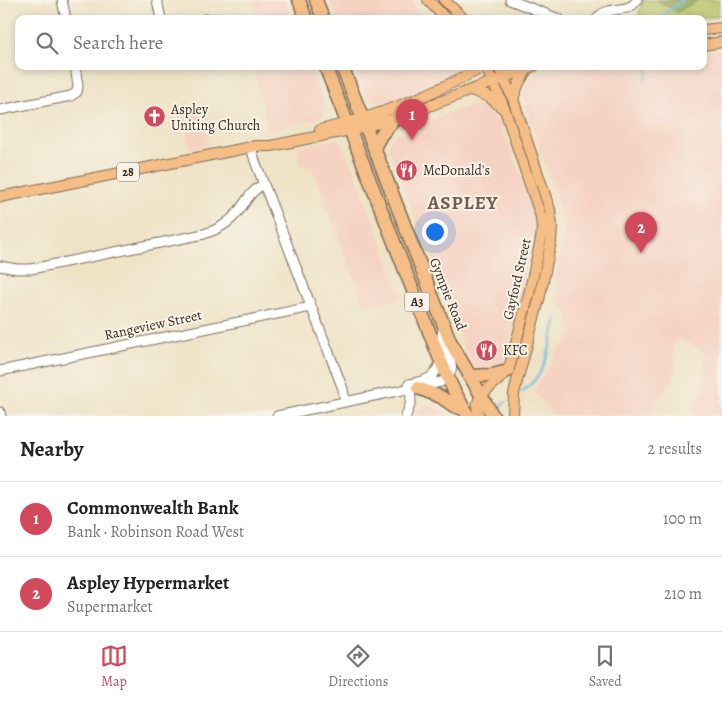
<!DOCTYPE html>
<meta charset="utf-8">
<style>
:root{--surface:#fff;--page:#f2f2f2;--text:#222;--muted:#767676;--line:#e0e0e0;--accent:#d1495b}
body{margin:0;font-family:Alegreya,serif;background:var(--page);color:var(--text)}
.you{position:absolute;left:434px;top:231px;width:18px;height:18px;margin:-12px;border:4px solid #fff;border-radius:50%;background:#1a73e8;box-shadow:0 0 0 8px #1a73e833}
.badge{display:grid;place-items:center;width:32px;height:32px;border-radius:50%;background:var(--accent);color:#fff;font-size:16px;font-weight:700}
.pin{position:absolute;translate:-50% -41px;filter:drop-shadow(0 1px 2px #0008)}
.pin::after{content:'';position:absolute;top:26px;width:18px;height:15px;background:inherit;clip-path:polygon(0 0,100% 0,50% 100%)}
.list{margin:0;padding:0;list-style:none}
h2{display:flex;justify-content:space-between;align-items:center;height:65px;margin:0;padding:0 20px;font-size:21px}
h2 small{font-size:16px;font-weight:400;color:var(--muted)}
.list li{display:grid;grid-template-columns:32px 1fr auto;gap:15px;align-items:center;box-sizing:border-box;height:75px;padding:0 20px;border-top:1px solid var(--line)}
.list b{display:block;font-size:19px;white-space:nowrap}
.list p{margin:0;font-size:16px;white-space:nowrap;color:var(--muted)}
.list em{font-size:16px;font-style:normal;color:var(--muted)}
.icon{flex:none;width:28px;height:28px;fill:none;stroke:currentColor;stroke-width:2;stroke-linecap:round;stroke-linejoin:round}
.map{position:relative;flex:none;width:722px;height:416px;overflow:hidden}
.search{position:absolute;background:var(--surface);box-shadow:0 2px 8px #0003;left:15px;right:15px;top:15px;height:55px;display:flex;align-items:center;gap:12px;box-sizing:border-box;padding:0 18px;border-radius:10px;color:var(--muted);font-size:19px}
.sheet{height:215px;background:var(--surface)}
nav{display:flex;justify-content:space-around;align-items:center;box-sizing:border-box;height:70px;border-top:1px solid var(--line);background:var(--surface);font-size:14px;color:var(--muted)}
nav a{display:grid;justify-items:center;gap:2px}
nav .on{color:var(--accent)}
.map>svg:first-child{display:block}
</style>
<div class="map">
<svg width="722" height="416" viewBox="0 0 722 416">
<rect width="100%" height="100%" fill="#f7f3e8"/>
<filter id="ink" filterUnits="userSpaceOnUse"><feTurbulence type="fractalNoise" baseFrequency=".02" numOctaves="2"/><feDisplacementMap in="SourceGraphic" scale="10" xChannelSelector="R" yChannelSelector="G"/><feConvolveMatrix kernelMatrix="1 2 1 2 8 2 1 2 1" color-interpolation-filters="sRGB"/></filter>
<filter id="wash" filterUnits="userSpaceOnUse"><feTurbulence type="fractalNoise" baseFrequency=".0096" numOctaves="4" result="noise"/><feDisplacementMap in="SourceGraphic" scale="20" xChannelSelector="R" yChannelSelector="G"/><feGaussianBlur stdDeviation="1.12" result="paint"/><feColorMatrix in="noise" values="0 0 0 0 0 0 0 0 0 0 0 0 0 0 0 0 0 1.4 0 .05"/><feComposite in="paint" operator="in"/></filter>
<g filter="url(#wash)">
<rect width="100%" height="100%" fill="#efe3c6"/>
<path fill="#f5d2c2" d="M 252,0 L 284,0 L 291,19 L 260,19 Z
M 330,0 L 412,0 L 422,19 L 336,19 Z
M 714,50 L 722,50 L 722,415 L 696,416 L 694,414 L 692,408 L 704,388 L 705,352 L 678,337 L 673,343 L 677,373 L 648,416 L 556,416 L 533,391 L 571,333 L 566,309 L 560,307 L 555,278 L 566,228 L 524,101 L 524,90 L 530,80 L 535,76 L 547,70 L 562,66 L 703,66 L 703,55 Z
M 254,66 L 310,66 L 325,105 L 324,114 L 316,119 L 268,130 Z
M 354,66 L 448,66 L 456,74 L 448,79 L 388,102 L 376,101 L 367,96 L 363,88 Z
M 476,104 L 490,113 L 500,125 L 515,161 L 537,226 L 516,320 L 505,358 L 501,365 L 481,369 L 474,366 L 467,356 L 438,280 L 436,267 L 424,233 L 421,234 L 388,147 L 391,139 L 396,134 L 444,115 Z
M 201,106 L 209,145 L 190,149 L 183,110 Z
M 338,139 L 340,140 L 353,168 L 403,298 L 365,306 L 311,166 L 301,168 L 297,147 Z
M 428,403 L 439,407 L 451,416 L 417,416 L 422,405 Z"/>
<path fill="#b8c567" stroke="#7a7842" d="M 643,0 L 719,0 L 718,16 L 701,19 L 637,19 Z"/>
<path fill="#92aa5c" stroke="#666a3d" d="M 657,0 L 698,0 L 677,12 Z"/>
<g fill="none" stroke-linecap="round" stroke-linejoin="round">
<path stroke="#63badf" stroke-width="2" d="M 658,19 L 683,0
M 645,80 L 650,66
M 521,392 C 548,375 549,347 557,318
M 500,406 L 506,402"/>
</g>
</g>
<g filter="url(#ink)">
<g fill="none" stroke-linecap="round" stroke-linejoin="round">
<defs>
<path id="minor" d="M 62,0 L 66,19
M 157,0 L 161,19
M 510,0 L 559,19
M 205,19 L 219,19
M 597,19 C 606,4 629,15 637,0
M 0,110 L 71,96 L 77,92 L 78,86 L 75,66
M 251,147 L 255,161 L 343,389 L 345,402
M 0,266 L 17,269 L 31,269 L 204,234 C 217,230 229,223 237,213 C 246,202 251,190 264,184
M 0,371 L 311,307
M 409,384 C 427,380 433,380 441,362
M 0,412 L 1,416
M 277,416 L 441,382 C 463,369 444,355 442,339 C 441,335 443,330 444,326
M 406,416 L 411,402 L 410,384"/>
<path id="major" d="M 428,0 L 446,19
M 444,0 L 464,19
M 703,30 L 722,28
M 703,45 L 722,42
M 498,66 L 513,99 L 550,210 L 552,226 L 551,242 L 539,300 L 517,381 L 514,394 L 513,416
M 471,90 L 489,97 L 504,109
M 513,99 L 519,83 L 528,68
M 320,130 C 378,117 433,94 485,66
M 0,197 L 256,146 L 271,146 L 350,130 L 395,119 L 534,66
M 479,416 C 469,392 503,384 510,365 L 529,294 L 541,239 L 542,229 L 541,217 L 505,110 L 493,81 L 484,66"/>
<path id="highway" d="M 299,0 L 306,19
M 316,0 L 323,19
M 325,66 L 441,362 L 453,389 L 468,416
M 342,66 L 450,341 L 493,416
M 374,148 L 381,135 L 395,119
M 469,376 L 492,375 L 508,371
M 418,388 L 441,397 L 454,406 L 463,409"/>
</defs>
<use href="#minor" stroke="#7a6b59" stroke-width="11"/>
<use href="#major" stroke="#7a6b59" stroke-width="12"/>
<use href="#highway" stroke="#7a6b59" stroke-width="15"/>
<use href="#minor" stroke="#fff" stroke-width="9"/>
<use href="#major" stroke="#f6be87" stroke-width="10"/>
<use href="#highway" stroke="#f6be87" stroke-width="12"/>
</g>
</g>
<defs>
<symbol id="church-disc" viewBox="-11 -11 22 22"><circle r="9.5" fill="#d1495b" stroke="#f7f3e8"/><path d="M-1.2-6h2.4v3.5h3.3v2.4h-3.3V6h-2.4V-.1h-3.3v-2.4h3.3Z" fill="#fff"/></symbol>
<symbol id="restaurant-disc" viewBox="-11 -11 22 22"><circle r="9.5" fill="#d1495b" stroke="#f7f3e8"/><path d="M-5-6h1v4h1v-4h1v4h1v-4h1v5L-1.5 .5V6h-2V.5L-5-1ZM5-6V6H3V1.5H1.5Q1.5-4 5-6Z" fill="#fff"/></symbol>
</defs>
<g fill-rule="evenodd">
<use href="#church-disc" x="142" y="104" width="25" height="25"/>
<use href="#restaurant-disc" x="394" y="158" width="25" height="25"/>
<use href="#restaurant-disc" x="474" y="338" width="25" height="25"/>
</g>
<g text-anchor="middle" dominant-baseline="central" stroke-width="4" stroke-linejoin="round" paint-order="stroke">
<g fill="#f7f3e8" stroke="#73665b" stroke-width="1">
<rect x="117" y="162.5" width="22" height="19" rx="4"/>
<rect x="404.5" y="292.5" width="25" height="19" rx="4"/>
</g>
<g font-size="12" font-weight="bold" fill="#3b2a1e">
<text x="128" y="172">28</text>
<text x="417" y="302">A3</text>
</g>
<g font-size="14" fill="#3b2a1e" stroke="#f7f3e8" text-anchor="start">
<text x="171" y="109">Aspley<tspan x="171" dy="16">Uniting Church</tspan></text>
<text x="423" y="170">McDonald's</text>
<text x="503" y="350">KFC</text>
</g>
<g font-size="14" fill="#3b2a1e" stroke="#f7f3e8">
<text transform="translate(517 279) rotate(-77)">Gayford Street</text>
<text transform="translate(448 294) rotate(68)">Gympie Road</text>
<text transform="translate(153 325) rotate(-12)">Rangeview Street</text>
</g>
<g font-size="19" font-weight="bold" letter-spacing="1" fill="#7a5a4d" stroke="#f7f3e8">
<text x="463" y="203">ASPLEY</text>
</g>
</g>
</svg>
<div class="you"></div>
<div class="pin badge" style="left:412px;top:140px">1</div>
<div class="pin badge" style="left:641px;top:253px">2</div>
<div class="search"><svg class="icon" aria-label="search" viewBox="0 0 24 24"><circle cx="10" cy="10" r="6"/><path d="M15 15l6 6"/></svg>Search here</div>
</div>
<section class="sheet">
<h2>Nearby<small>2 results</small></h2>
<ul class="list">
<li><span class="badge">1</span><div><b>Commonwealth Bank</b><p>Bank · Robinson Road West</p></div><em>100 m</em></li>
<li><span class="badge">2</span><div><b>Aspley Hypermarket</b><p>Supermarket</p></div><em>210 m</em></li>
</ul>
</section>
<nav>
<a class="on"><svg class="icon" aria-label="map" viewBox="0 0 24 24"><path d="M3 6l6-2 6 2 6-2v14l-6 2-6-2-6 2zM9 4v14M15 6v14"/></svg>Map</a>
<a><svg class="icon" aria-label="directions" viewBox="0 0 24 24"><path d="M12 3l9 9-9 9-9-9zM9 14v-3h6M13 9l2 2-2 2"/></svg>Directions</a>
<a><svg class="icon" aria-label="saved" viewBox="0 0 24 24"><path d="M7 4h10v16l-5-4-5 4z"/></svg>Saved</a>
</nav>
